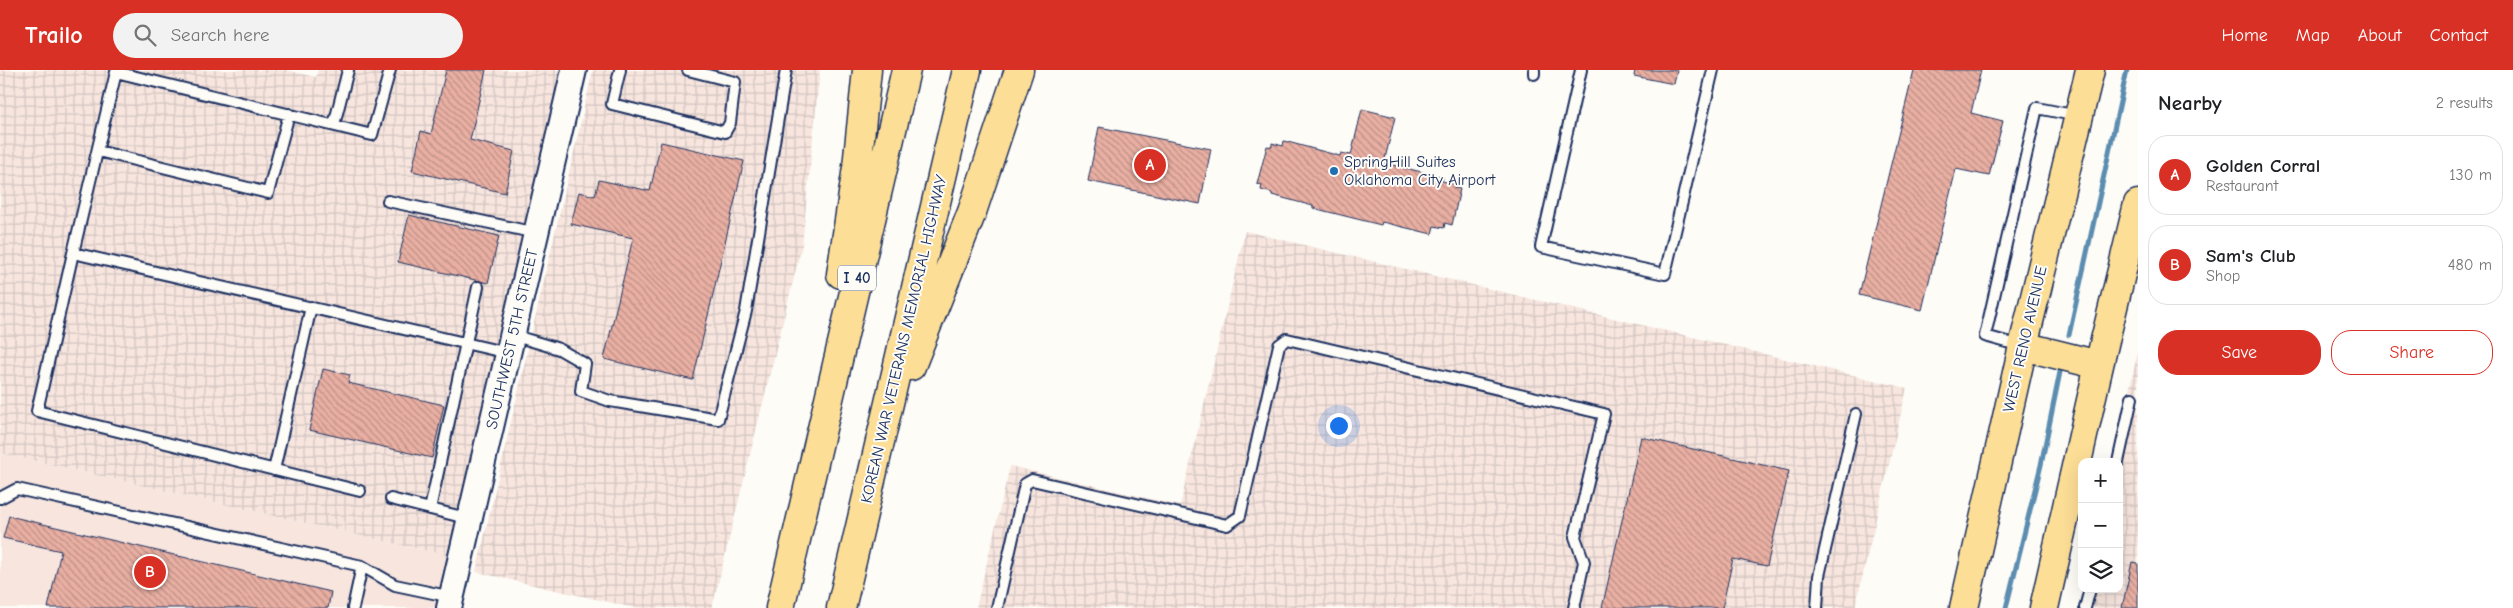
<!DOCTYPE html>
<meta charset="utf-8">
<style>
:root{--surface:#fff;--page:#f2f2f2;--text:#202124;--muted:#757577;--line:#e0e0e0;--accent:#d93025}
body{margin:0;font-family:"Comic Neue",sans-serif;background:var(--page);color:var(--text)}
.controls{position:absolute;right:15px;bottom:15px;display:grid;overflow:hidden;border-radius:10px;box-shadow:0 5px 20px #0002}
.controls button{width:45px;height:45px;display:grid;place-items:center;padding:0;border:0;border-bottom:1px solid var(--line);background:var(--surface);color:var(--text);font:25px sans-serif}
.you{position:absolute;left:1338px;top:355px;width:18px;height:18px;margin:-12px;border:4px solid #fff;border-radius:50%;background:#1a73e8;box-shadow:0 0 0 8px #1a73e833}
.badge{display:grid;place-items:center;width:32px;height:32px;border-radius:50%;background:var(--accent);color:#fff;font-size:16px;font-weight:700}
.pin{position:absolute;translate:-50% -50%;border:2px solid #fff;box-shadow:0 1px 5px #0006}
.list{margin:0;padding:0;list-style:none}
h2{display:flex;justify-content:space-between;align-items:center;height:65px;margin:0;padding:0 20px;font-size:21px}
h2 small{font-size:16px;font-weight:400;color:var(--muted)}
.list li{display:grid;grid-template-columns:32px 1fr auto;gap:15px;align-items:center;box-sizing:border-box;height:80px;margin:0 10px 10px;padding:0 10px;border:1px solid var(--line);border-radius:20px}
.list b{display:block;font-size:19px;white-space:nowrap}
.list p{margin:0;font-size:16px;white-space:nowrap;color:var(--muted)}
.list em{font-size:16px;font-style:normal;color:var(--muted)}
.actions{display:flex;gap:10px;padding:15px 20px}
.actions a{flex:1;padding:11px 0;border:1px solid var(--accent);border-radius:20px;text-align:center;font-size:18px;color:var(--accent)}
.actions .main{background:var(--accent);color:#fff}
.icon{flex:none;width:28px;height:28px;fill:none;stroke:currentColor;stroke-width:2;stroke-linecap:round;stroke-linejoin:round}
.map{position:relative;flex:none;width:2138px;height:538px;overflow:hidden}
header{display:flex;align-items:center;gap:30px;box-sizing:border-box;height:70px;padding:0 25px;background:var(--accent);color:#fff}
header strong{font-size:24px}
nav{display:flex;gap:28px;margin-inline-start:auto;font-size:18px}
.search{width:350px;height:45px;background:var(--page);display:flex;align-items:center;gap:12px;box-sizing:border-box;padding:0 18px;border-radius:28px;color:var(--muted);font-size:19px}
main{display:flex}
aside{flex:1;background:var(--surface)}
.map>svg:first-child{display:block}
</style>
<header>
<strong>Trailo</strong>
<div class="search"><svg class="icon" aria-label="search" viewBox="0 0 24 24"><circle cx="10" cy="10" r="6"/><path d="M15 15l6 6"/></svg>Search here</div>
<nav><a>Home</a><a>Map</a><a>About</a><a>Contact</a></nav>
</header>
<main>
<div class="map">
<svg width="2138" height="538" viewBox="0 0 2138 538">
<defs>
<pattern id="industrial-grid" width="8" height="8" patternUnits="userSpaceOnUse" patternTransform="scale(1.25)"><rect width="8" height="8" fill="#f7e5de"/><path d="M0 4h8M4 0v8" fill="none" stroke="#d3c5c1"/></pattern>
<pattern id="building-back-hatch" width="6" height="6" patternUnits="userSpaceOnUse" patternTransform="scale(1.25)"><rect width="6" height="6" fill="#e9afa2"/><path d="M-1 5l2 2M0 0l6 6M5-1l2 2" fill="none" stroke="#bc8f87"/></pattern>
</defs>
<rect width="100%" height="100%" fill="#fdfcf7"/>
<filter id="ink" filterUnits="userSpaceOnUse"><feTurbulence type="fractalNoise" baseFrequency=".02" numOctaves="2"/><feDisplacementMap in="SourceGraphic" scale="10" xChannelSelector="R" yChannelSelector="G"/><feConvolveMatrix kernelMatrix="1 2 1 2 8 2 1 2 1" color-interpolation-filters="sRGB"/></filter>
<g filter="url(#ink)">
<path fill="#f7e5de" d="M 0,383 L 449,486 L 437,538 L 0,538 Z"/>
<path fill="url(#industrial-grid)" d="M 0,0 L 286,0 L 316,7 L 318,0 L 560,0 L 449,486 L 0,383 Z
M 593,0 L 820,0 L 802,175 L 712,538 L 635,538 L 476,502 Z
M 1245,161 L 1907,318 L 1855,538 L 976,538 L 1010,396 L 1180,436 Z
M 2138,281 L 2138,538 L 2081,538 L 2085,519 L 2119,519 L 2119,392 L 2113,392 Z"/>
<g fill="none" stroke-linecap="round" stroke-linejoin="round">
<path stroke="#5b8db0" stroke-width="5" d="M 2069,265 L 2127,0
M 2006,538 L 2041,395 L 2060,302"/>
</g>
<path fill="url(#building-back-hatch)" stroke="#1b2f5e" d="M 446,0 L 486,0 L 470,70 L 514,81 L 505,123 L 412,101 L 421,61 L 431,64 Z
M 1635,0 L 1677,0 L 1674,14 L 1634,6 Z
M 1914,0 L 1981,0 L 1971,43 L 2003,51 L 1989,106 L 1956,99 L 1922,240 L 1859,225 Z
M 1362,39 L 1395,47 L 1384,93 L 1443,107 L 1442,111 L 1455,114 L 1454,118 L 1460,119 L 1452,155 L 1445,153 L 1444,158 L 1434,156 L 1432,164 L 1382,152 L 1381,155 L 1313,138 L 1313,136 L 1272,125 L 1272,123 L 1261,120 L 1262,115 L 1257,114 L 1267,76 L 1272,77 L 1272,73 L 1283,76 L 1284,71 L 1340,86 L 1341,83 L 1351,85 Z
M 1099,57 L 1211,79 L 1200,134 L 1088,111 Z
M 661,72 L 744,91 L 693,310 L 604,289 L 633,168 L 571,154 L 579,122 L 595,126 L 599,110 L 650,121 Z
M 409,145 L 499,166 L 488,213 L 398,192 Z
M 323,299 L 350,305 L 348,313 L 444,335 L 432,388 L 309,360 Z
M 1641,367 L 1789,401 L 1767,496 L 1733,489 L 1722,538 L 1602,538 Z
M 9,446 L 331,522 L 328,538 L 48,538 L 61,481 L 3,468 Z
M 2132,492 L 2138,493 L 2138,538 L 2122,538 Z"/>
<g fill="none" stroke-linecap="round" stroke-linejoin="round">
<defs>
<path id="service" d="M 390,0 L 372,65 L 116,2 L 73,183 L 508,283
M 620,0 L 612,34 L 725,62 L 730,53 L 735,12 L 688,0
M 1581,0 L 1541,177 L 1665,204 L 1713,0
M 1534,4 L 1534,0
M 334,55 L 348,0
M 98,81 L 268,123 L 289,44
M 388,131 L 536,163
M 73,183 L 37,341 L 360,421
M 512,265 L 559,279 L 585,294 L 581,321 L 610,331 L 718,349 L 746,241 L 786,0
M 2021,276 L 1985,266 L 2037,38 L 2078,46
M 2118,392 L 2132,328
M 274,400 L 311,237
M 0,428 L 17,419 L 362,496 L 395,515 L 452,527
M 391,429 L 470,449
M 430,439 L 478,217
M 353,538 L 362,496
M 997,538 L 1025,414 L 1032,410 L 1227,455 L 1240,446 L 1279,275 L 1287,269 L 1604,344 L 1575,467 L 1584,492 L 1574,538
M 1817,538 L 1819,506 L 1856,344
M 2085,538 L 2090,519"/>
<path id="tertiary" d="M 449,538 L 574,0"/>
<path id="primary" d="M 2023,276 L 2099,295
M 1964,538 L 2023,276 L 2090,0
M 2044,538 L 2099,295 L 2138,134"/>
<path id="motorway" d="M 841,204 L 857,97 L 867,0
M 911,296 L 972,142 L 1019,0
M 780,538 L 906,0
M 841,538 L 967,0"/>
</defs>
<use href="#service" stroke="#1b2f5e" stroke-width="14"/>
<use href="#tertiary" stroke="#1b2f5e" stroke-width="28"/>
<use href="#primary" stroke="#1b2f5e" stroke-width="31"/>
<use href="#motorway" stroke="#1b2f5e" stroke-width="31"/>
<use href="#service" stroke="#fdfcf7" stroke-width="10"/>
<use href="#tertiary" stroke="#fdfcf7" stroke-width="24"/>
<use href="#primary" stroke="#fdde96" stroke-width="28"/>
<use href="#motorway" stroke="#fdde96" stroke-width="28"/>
</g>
</g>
<circle fill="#1f6fb2" stroke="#fdfcf7" stroke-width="2" cx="1334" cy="101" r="5"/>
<g text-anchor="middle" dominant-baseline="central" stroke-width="4" stroke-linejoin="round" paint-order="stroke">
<rect fill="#fdfcf7" stroke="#5f6c8c" stroke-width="1" x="838" y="195.5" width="38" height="25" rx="4"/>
<g font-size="15" font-weight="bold" fill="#1b2f5e">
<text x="857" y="208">I 40</text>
</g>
<g font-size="16" fill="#1b2f5e" stroke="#fdfcf7" text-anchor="start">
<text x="1344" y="92">SpringHill Suites<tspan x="1344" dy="18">Oklahoma City Airport</tspan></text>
</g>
<g font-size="16" fill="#1b2f5e" stroke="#fdfcf7">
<text transform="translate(512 269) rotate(-77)">SOUTHWEST 5TH STREET</text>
<text transform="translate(904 269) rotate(-77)">KOREAN WAR VETERANS MEMORIAL HIGHWAY</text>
<text transform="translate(2025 269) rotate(-77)">WEST RENO AVENUE</text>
</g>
</g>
</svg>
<div class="controls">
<button>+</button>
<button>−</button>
<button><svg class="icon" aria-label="layers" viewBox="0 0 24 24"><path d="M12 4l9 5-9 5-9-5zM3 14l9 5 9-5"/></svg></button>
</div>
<div class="you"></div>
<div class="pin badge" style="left:1150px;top:95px">A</div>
<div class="pin badge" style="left:150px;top:502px">B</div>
</div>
<aside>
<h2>Nearby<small>2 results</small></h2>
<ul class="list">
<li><span class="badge">A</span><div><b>Golden Corral</b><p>Restaurant</p></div><em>130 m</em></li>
<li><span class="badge">B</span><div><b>Sam's Club</b><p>Shop</p></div><em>480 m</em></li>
</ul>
<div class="actions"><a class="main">Save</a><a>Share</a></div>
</aside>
</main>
